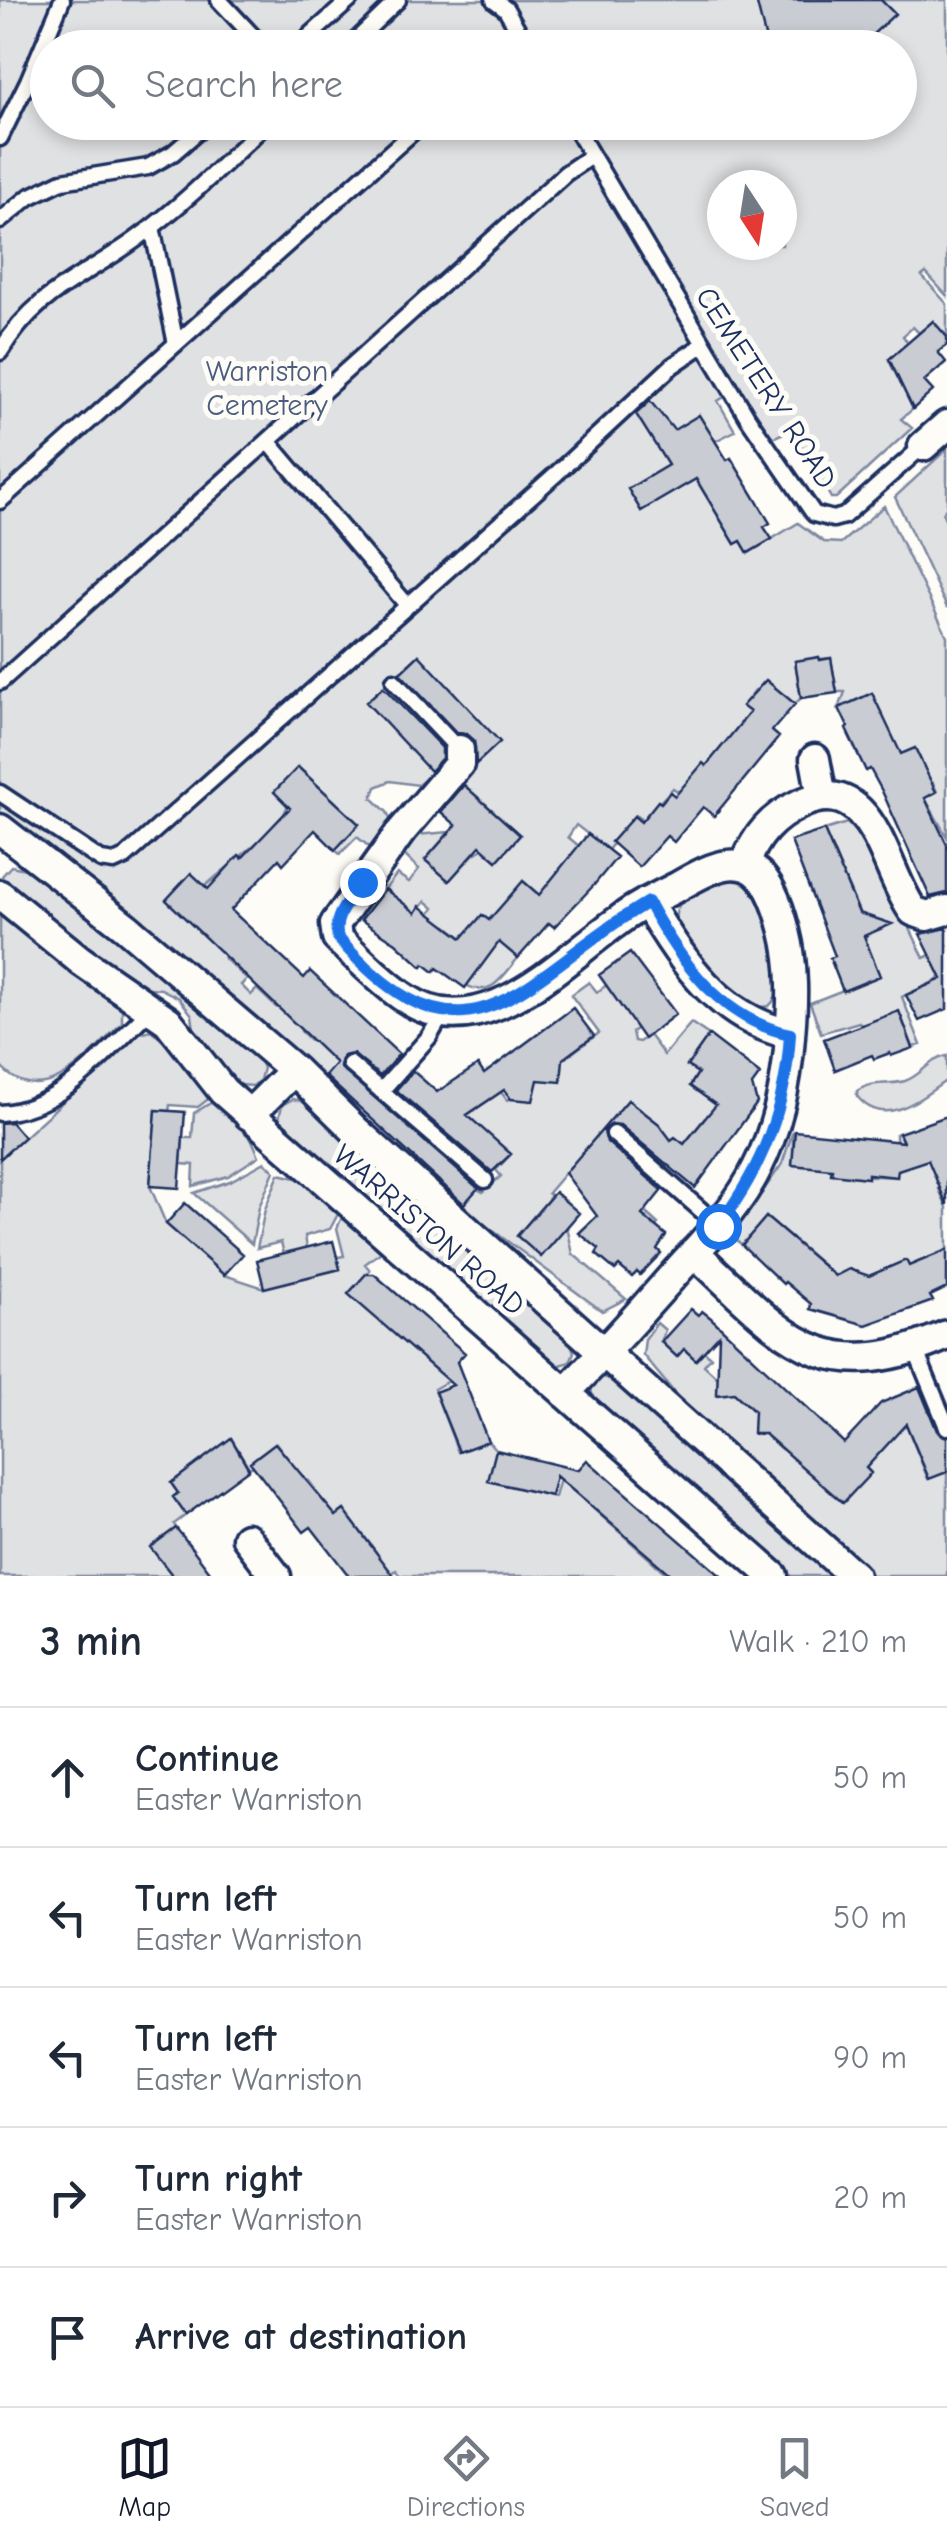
<!DOCTYPE html>
<meta charset="utf-8">
<style>
:root{--surface:#fff;--page:#f6f6f7;--text:#1f2937;--muted:#747a83;--line:#e0e1e3;--accent:#111827}
body{margin:0;font-family:"Comic Neue",sans-serif;background:var(--page);color:var(--text)}
.compass{position:absolute;left:707px;top:170px;width:90px;height:90px;border-radius:50%;background:var(--surface);box-shadow:0 5px 15px #0003;rotate:168deg}
.stop{position:absolute;width:30px;height:30px;margin:-22px;border:8px solid #1a73e8;border-radius:50%;background:#fff}
.stop.end{background:#1a73e8;border-color:#fff;box-shadow:0 2px 10px #0008}
.list{margin:0;padding:0;list-style:none}
h2{display:flex;justify-content:space-between;align-items:center;height:130px;margin:0;padding:0 40px;font-size:42px}
h2 small{font-size:32px;font-weight:400;color:var(--muted)}
.list li{display:grid;grid-template-columns:65px 1fr auto;gap:30px;align-items:center;box-sizing:border-box;height:140px;padding:0 40px;border-top:2px solid var(--line)}
.list b{display:block;font-size:38px;white-space:nowrap}
.list p{margin:0;font-size:32px;white-space:nowrap;color:var(--muted)}
.list em{font-size:32px;font-style:normal;color:var(--muted)}
.icon{flex:none;width:55px;height:55px;fill:none;stroke:currentColor;stroke-width:2;stroke-linecap:round;stroke-linejoin:round}
.map{position:relative;flex:none;width:947px;height:1576px;overflow:hidden}
.search{position:absolute;background:var(--surface);box-shadow:0 5px 15px #0003;left:30px;right:30px;top:30px;height:110px;display:flex;align-items:center;gap:25px;box-sizing:border-box;padding:0 35px;border-radius:55px;color:var(--muted);font-size:38px}
.sheet{height:830px;background:var(--surface)}
nav{display:flex;justify-content:space-around;align-items:center;box-sizing:border-box;height:140px;border-top:2px solid var(--line);background:var(--surface);font-size:28px;color:var(--muted)}
nav a{display:grid;justify-items:center;gap:5px}
nav .on{color:var(--accent)}
.map>svg:first-child{display:block}
</style>
<div class="map">
<svg width="947" height="1576" viewBox="0 0 947 1576">
<rect width="100%" height="100%" fill="#fdfcf7"/>
<filter id="ink" filterUnits="userSpaceOnUse"><feTurbulence type="fractalNoise" baseFrequency=".01" numOctaves="2"/><feDisplacementMap in="SourceGraphic" scale="20" xChannelSelector="R" yChannelSelector="G"/><feConvolveMatrix kernelMatrix="1 2 1 2 8 2 1 2 1" color-interpolation-filters="sRGB"/></filter>
<g filter="url(#ink)">
<path fill="#e0e1e3" stroke="#7e88a0" stroke-width="2.5" fill-rule="evenodd" d="M 0,0 L 947,0 L 947,296 L 926,273 L 922,276 L 947,304 L 947,337 L 933,321 L 919,333 L 913,327 L 903,336 L 908,343 L 889,360 L 913,409 L 901,419 L 912,428 L 836,498 L 831,498 L 792,429 L 775,437 L 769,436 L 740,387 L 718,401 L 735,431 L 715,441 L 654,442 L 681,487 L 696,479 L 735,544 L 741,541 L 749,553 L 798,523 L 824,542 L 841,543 L 884,506 L 947,636 L 947,837 L 925,798 L 937,792 L 933,783 L 920,789 L 923,765 L 915,748 L 897,756 L 872,693 L 839,708 L 845,692 L 837,692 L 831,658 L 795,661 L 801,698 L 795,704 L 755,690 L 743,706 L 750,712 L 706,766 L 703,764 L 681,794 L 673,788 L 643,820 L 635,815 L 608,850 L 576,825 L 568,837 L 579,846 L 564,916 L 523,881 L 498,929 L 482,915 L 477,922 L 518,958 C 504,975 491,999 466,985 L 457,941 L 460,936 L 447,926 L 424,922 L 434,908 L 426,901 L 416,913 L 385,889 L 397,874 L 409,882 L 419,869 L 403,854 L 416,835 L 449,832 L 425,860 L 449,881 L 474,854 L 483,849 L 497,861 L 520,835 L 458,780 L 499,742 L 419,655 L 367,702 L 432,773 L 418,785 L 390,781 L 376,787 L 372,798 L 387,812 L 391,821 L 372,849 L 357,837 L 340,854 L 335,850 L 359,824 L 299,768 L 275,792 L 288,805 L 284,814 L 259,841 L 205,886 L 224,958 L 247,979 L 241,985 L 251,995 L 257,989 L 276,1007 L 282,1002 L 306,1024 L 301,1031 L 310,1040 L 317,1033 L 342,1057 L 319,1081 L 0,817 ZM 48,48 L 900,48 L 900,122 L 48,122 ZM 722,185 L 782,185 L 782,245 L 722,245 Z
M 947,449 L 947,506 L 943,514 L 947,523 L 947,608 L 895,497 Z
M 847,823 L 875,854 L 924,958 L 947,947 L 938,980 L 902,997 L 921,1045 L 913,1047 L 901,1016 L 879,1024 L 861,1025 L 859,1022 L 821,1033 L 810,1003 L 879,976 L 862,940 L 879,925 L 863,921 L 824,830 Z
M 11,866 L 25,869 L 137,952 L 259,1059 L 263,1068 L 260,1080 L 253,1086 L 240,1085 L 195,1036 L 192,1015 L 179,998 L 161,989 L 138,987 L 6,887 L 2,876 Z
M 729,878 C 737,878 744,879 750,886 C 768,906 792,988 769,1006 L 756,1008 L 718,985 L 675,923 C 675,891 703,887 729,878 Z
M 0,916 L 122,1008 L 122,1023 C 90,1054 44,1114 0,1066 Z
M 589,982 L 597,992 L 608,984 L 621,1006 L 641,1025 L 632,1032 L 634,1041 L 639,1042 L 649,1035 L 664,1055 L 691,1023 L 709,1035 L 688,1066 L 698,1073 L 690,1086 L 714,1103 L 723,1090 L 730,1139 L 704,1119 L 667,1165 L 644,1147 L 661,1126 L 628,1100 L 581,1155 L 658,1224 L 649,1235 L 570,1167 L 548,1193 L 551,1196 L 517,1236 L 541,1256 L 567,1227 L 573,1254 L 626,1299 L 602,1311 L 461,1207 L 477,1189 L 483,1192 L 501,1176 L 496,1170 L 511,1154 L 465,1116 L 501,1092 L 507,1100 L 518,1092 L 529,1101 L 535,1093 L 529,1084 L 546,1072 L 553,1081 L 562,1079 L 556,1065 L 599,1033 L 571,995 Z
M 151,1030 L 186,1062 L 211,1097 L 198,1107 L 170,1105 L 169,1111 L 156,1110 L 150,1186 L 166,1224 L 224,1275 L 264,1288 L 340,1269 L 337,1257 L 344,1256 L 337,1228 L 342,1217 L 381,1252 L 365,1264 L 370,1270 L 349,1294 L 448,1381 L 434,1389 L 458,1452 L 488,1441 L 496,1450 L 489,1481 L 555,1497 L 560,1479 L 669,1576 L 401,1576 L 396,1570 L 389,1576 L 365,1561 L 376,1552 L 344,1510 L 333,1518 L 313,1492 L 315,1489 L 309,1481 L 306,1483 L 276,1443 L 259,1455 L 264,1462 L 249,1468 L 231,1438 L 171,1483 L 178,1493 L 173,1497 L 186,1515 L 174,1524 L 176,1528 L 151,1547 L 173,1576 L 0,1576 L 0,1159 L 137,1034 Z
M 947,1056 L 947,1080 C 922,1097 884,1131 857,1096 L 857,1091 C 872,1080 887,1086 905,1081 C 921,1076 929,1059 947,1056 Z
M 293,1099 L 305,1102 L 570,1341 L 574,1352 L 570,1362 L 554,1367 L 278,1123 L 282,1105 Z
M 214,1101 L 252,1140 L 259,1156 L 228,1176 L 193,1186 L 194,1165 L 181,1164 L 183,1138 L 192,1138 L 194,1113 Z
M 793,1131 L 793,1165 L 832,1169 L 832,1174 L 897,1177 L 896,1134 L 899,1133 L 911,1165 L 943,1154 L 947,1186 L 939,1189 L 947,1207 L 947,1250 L 909,1266 L 906,1260 L 865,1278 L 850,1269 L 843,1278 L 823,1271 L 824,1266 L 766,1217 L 742,1245 L 732,1236 L 782,1164 Z
M 265,1162 L 274,1171 L 259,1207 L 252,1244 L 194,1193 L 230,1181 Z
M 279,1174 L 300,1179 L 338,1214 L 330,1229 L 305,1236 L 307,1248 L 284,1254 L 281,1242 L 257,1248 L 265,1209 Z
M 657,1323 L 665,1330 L 661,1342 L 676,1356 L 684,1349 L 696,1360 L 704,1351 L 711,1357 L 704,1365 L 760,1417 L 754,1430 L 764,1434 L 771,1426 L 768,1437 L 781,1449 L 788,1442 L 871,1473 L 866,1468 L 899,1431 L 875,1409 L 895,1397 L 928,1479 L 947,1472 L 947,1576 L 873,1576 L 698,1421 L 643,1355 L 645,1339 Z
M 603,1377 L 613,1380 L 837,1576 L 790,1576 L 593,1403 L 591,1387 Z"/>
<path fill="#c9ccd3" stroke="#1b2f5e" stroke-width="2.5" d="M 756,0 L 881,0 L 895,14 L 858,48 L 768,48 Z
M 933,321 L 947,337 L 947,345 L 938,352 L 946,362 L 924,381 L 933,391 L 913,409 L 889,359 Z
M 650,401 L 674,430 L 699,415 L 727,460 L 731,458 L 770,523 L 764,527 L 772,539 L 748,553 L 741,541 L 735,544 L 696,479 L 641,511 L 628,489 L 668,465 L 636,414 Z
M 419,655 L 500,742 L 476,764 L 474,740 L 467,734 L 457,733 L 400,673 Z
M 819,657 L 820,660 L 831,658 L 837,693 L 801,698 L 795,661 Z
M 766,680 L 795,704 L 772,731 L 779,737 L 714,816 L 703,807 L 674,842 L 667,836 L 639,867 L 611,842 L 634,816 L 641,822 L 658,801 L 661,803 L 670,792 L 675,796 L 703,763 L 706,766 L 750,712 L 742,706 Z
M 383,687 L 442,748 L 442,758 L 430,771 L 366,702 Z
M 872,693 L 901,754 L 915,748 L 936,792 L 925,798 L 947,845 L 947,893 L 930,897 L 882,791 L 870,769 L 866,771 L 846,729 L 848,727 L 839,708 Z
M 298,767 L 359,824 L 335,850 L 315,830 L 283,864 L 279,859 L 231,910 L 304,978 L 310,971 L 399,1054 L 380,1076 L 353,1054 L 343,1056 L 340,1067 L 478,1188 L 464,1204 L 325,1076 L 336,1063 L 166,900 L 191,873 L 208,889 L 239,855 L 242,858 L 290,808 L 274,792 Z
M 464,785 L 520,835 L 497,861 L 480,846 L 449,881 L 425,860 L 456,825 L 441,812 Z
M 824,830 L 859,913 L 892,924 L 864,936 L 880,976 L 843,991 L 830,958 L 835,956 L 791,841 Z
M 588,834 L 617,857 L 594,885 L 554,927 L 549,923 L 518,958 L 499,942 L 465,988 L 437,968 L 434,972 L 424,964 L 422,967 L 396,943 L 361,920 L 385,889 L 416,913 L 420,906 L 462,938 L 482,915 L 489,920 L 523,881 L 539,895 Z
M 947,928 L 947,1009 L 919,1021 L 906,995 L 942,979 L 920,934 Z
M 630,953 L 676,1014 L 644,1039 L 599,975 Z
M 573,1008 L 594,1036 L 563,1059 L 561,1082 L 538,1080 L 533,1101 L 511,1099 L 504,1090 L 467,1115 L 511,1154 L 492,1172 L 396,1090 L 413,1071 L 437,1092 L 478,1065 L 484,1074 Z
M 899,1011 L 913,1048 L 891,1056 L 890,1053 L 874,1059 L 872,1055 L 835,1070 L 824,1039 Z
M 709,1035 L 760,1074 L 752,1085 L 757,1103 L 695,1188 L 620,1125 L 612,1124 L 604,1131 L 607,1142 L 662,1190 L 642,1215 L 666,1235 L 657,1249 L 661,1253 L 640,1275 L 637,1272 L 632,1277 L 619,1266 L 615,1270 L 596,1254 L 599,1249 L 579,1233 L 597,1216 L 565,1173 L 628,1100 L 659,1124 L 671,1140 L 675,1137 L 684,1144 L 716,1105 L 690,1086 L 698,1073 L 687,1066 Z
M 156,1110 L 185,1112 L 179,1188 L 150,1186 Z
M 947,1116 L 947,1205 L 928,1160 L 898,1170 L 897,1177 L 868,1174 L 868,1178 L 831,1174 L 832,1169 L 792,1165 L 795,1131 L 903,1142 L 899,1133 Z
M 11,1122 L 24,1137 L 0,1159 L 0,1123 Z
M 555,1192 L 579,1213 L 541,1257 L 517,1236 Z
M 185,1203 L 243,1254 L 224,1275 L 166,1224 Z
M 766,1217 L 835,1276 L 849,1269 L 869,1276 L 906,1260 L 909,1266 L 947,1250 L 947,1288 L 930,1296 L 933,1301 L 866,1325 L 810,1309 L 811,1304 L 785,1282 L 783,1284 L 742,1245 Z
M 333,1241 L 340,1269 L 264,1288 L 257,1260 Z
M 366,1274 L 374,1274 L 465,1353 L 457,1362 L 488,1441 L 459,1452 L 435,1392 L 453,1385 L 348,1294 Z
M 691,1309 L 698,1315 L 702,1311 L 711,1318 L 844,1443 L 881,1403 L 919,1387 L 937,1431 L 947,1437 L 947,1472 L 929,1479 L 906,1424 L 866,1468 L 871,1473 L 843,1503 L 765,1434 L 753,1434 L 754,1411 L 734,1393 L 717,1395 L 719,1335 L 696,1360 L 684,1349 L 677,1357 L 661,1342 Z
M 231,1438 L 249,1469 L 186,1515 L 173,1497 L 178,1493 L 171,1483 Z
M 275,1443 L 336,1516 L 344,1510 L 394,1576 L 349,1576 L 311,1527 L 304,1532 L 250,1462 Z
M 496,1450 L 578,1470 L 587,1460 L 721,1576 L 672,1576 L 556,1476 L 551,1496 L 488,1481 Z
M 176,1528 L 185,1539 L 213,1576 L 173,1576 L 150,1547 Z"/>
<g fill="none" stroke-linecap="round" stroke-linejoin="round">
<defs>
<path id="lane" d="M 219,0 L 264,48
M 494,0 L 506,9 L 528,48
M 296,48 L 350,0
M 348,48 L 398,0
M 572,122 L 748,418 L 814,514 L 833,519 L 844,516 L 923,446
M 0,138 L 28,81 L 62,0
M 0,221 L 29,197 L 62,181 L 148,167 L 173,153 L 209,122
M 152,227 L 176,344
M 0,352 C 37,291 81,279 135,240 C 183,205 225,163 268,122
M 268,441 L 407,605
M 0,501 L 424,122
M 394,681 L 459,750
M 0,682 L 566,173 L 591,156
M 0,793 L 101,860 L 114,862 L 125,857 L 557,473 L 672,366 L 704,344
M 350,1064 L 485,1180
M 381,1091 L 429,1037 L 444,1012
M 0,1113 C 64,1109 108,1049 152,1008
M 614,1134 L 718,1225
M 915,1349 L 947,1427"/>
<path id="street" d="M 923,446 L 947,425
M 459,750 L 459,764 L 400,833 L 335,924 L 337,938 L 342,943 C 362,961 382,983 405,998 C 481,1050 561,961 618,921 C 636,907 657,897 677,887 C 695,877 720,861 741,865 C 768,869 779,908 785,931 C 794,966 793,1001 790,1036 C 787,1082 778,1127 757,1168 C 738,1207 707,1238 678,1270 C 641,1312 604,1353 565,1393
M 815,759 L 822,797
M 0,829 L 126,927 L 294,1070 L 356,1131 L 854,1576
M 745,865 C 755,836 772,817 800,804 C 874,770 883,870 913,911 L 927,916 L 947,910
M 0,895 L 81,961 L 168,1021 L 223,1091 L 773,1576
M 647,902 C 681,961 720,1019 790,1034
M 249,1115 L 294,1070
M 694,1252 C 783,1334 819,1392 947,1335
M 247,1538 L 276,1576"/>
</defs>
<use href="#lane" stroke="#1b2f5e" stroke-width="21"/>
<use href="#street" stroke="#1b2f5e" stroke-width="35"/>
<use href="#lane" stroke="#fdfcf7" stroke-width="14"/>
<use href="#street" stroke="#fdfcf7" stroke-width="28"/>
</g>
</g>
<g fill="none" stroke-linecap="round" stroke-linejoin="round" filter="url(#ink)">
<path stroke="#1a73e8" stroke-width="12" d="M 362,882 C 351,899 331,916 338,938 C 471,1089 522,975 648,902 C 680,961 721,1020 790,1034 C 786,1107 763,1167 718,1226"/>
</g>
<g text-anchor="middle" dominant-baseline="central" stroke-width="10" stroke-linejoin="round" paint-order="stroke">
<g font-size="30" fill="#4c5c7f" stroke="#fdfcf7">
<text x="267" y="371">Warriston<tspan x="267" dy="34">Cemetery</tspan></text>
</g>
<g font-size="30" fill="#1b2f5e" stroke="#fdfcf7">
<text transform="translate(766 388) rotate(57)">CEMETERY ROAD</text>
<text transform="translate(429 1230) rotate(41)">WARRISTON ROAD</text>
</g>
</g>
</svg>
<svg class="compass" viewBox="-18 -18 36 36"><path d="M0-13l5 13h-10z" fill="#e53935"/><path d="M0 13l5-13h-10z" fill="#747a83"/></svg>
<div class="stop" style="left:718px;top:1226px"></div>
<div class="stop end" style="left:362px;top:882px"></div>
<div class="search"><svg class="icon" aria-label="search" viewBox="0 0 24 24"><circle cx="10" cy="10" r="6"/><path d="M15 15l6 6"/></svg>Search here</div>
</div>
<section class="sheet">
<h2>3 min<small>Walk · 210 m</small></h2>
<ul class="list">
<li><svg class="icon" aria-label="ahead" viewBox="0 0 24 24"><path d="M12 20V5M6 11l6-6 6 6"/></svg><div><b>Continue</b><p>Easter Warriston</p></div><em>50 m</em></li>
<li><svg class="icon" aria-label="left" viewBox="0 0 24 24"><path d="M17 20v-9H6M10 6l-5 5 5 5"/></svg><div><b>Turn left</b><p>Easter Warriston</p></div><em>50 m</em></li>
<li><svg class="icon" aria-label="left" viewBox="0 0 24 24"><path d="M17 20v-9H6M10 6l-5 5 5 5"/></svg><div><b>Turn left</b><p>Easter Warriston</p></div><em>90 m</em></li>
<li><svg class="icon" aria-label="right" viewBox="0 0 24 24"><path d="M7 20v-9h11M14 6l5 5-5 5"/></svg><div><b>Turn right</b><p>Easter Warriston</p></div><em>20 m</em></li>
<li><svg class="icon" aria-label="arrive" viewBox="0 0 24 24"><path d="M6 21V4h12l-3 4 3 4H6"/></svg><div><b>Arrive at destination</b></div></li>
</ul>
</section>
<nav>
<a class="on"><svg class="icon" aria-label="map" viewBox="0 0 24 24"><path d="M3 6l6-2 6 2 6-2v14l-6 2-6-2-6 2zM9 4v14M15 6v14"/></svg>Map</a>
<a><svg class="icon" aria-label="directions" viewBox="0 0 24 24"><path d="M12 3l9 9-9 9-9-9zM9 14v-3h6M13 9l2 2-2 2"/></svg>Directions</a>
<a><svg class="icon" aria-label="saved" viewBox="0 0 24 24"><path d="M7 4h10v16l-5-4-5 4z"/></svg>Saved</a>
</nav>
